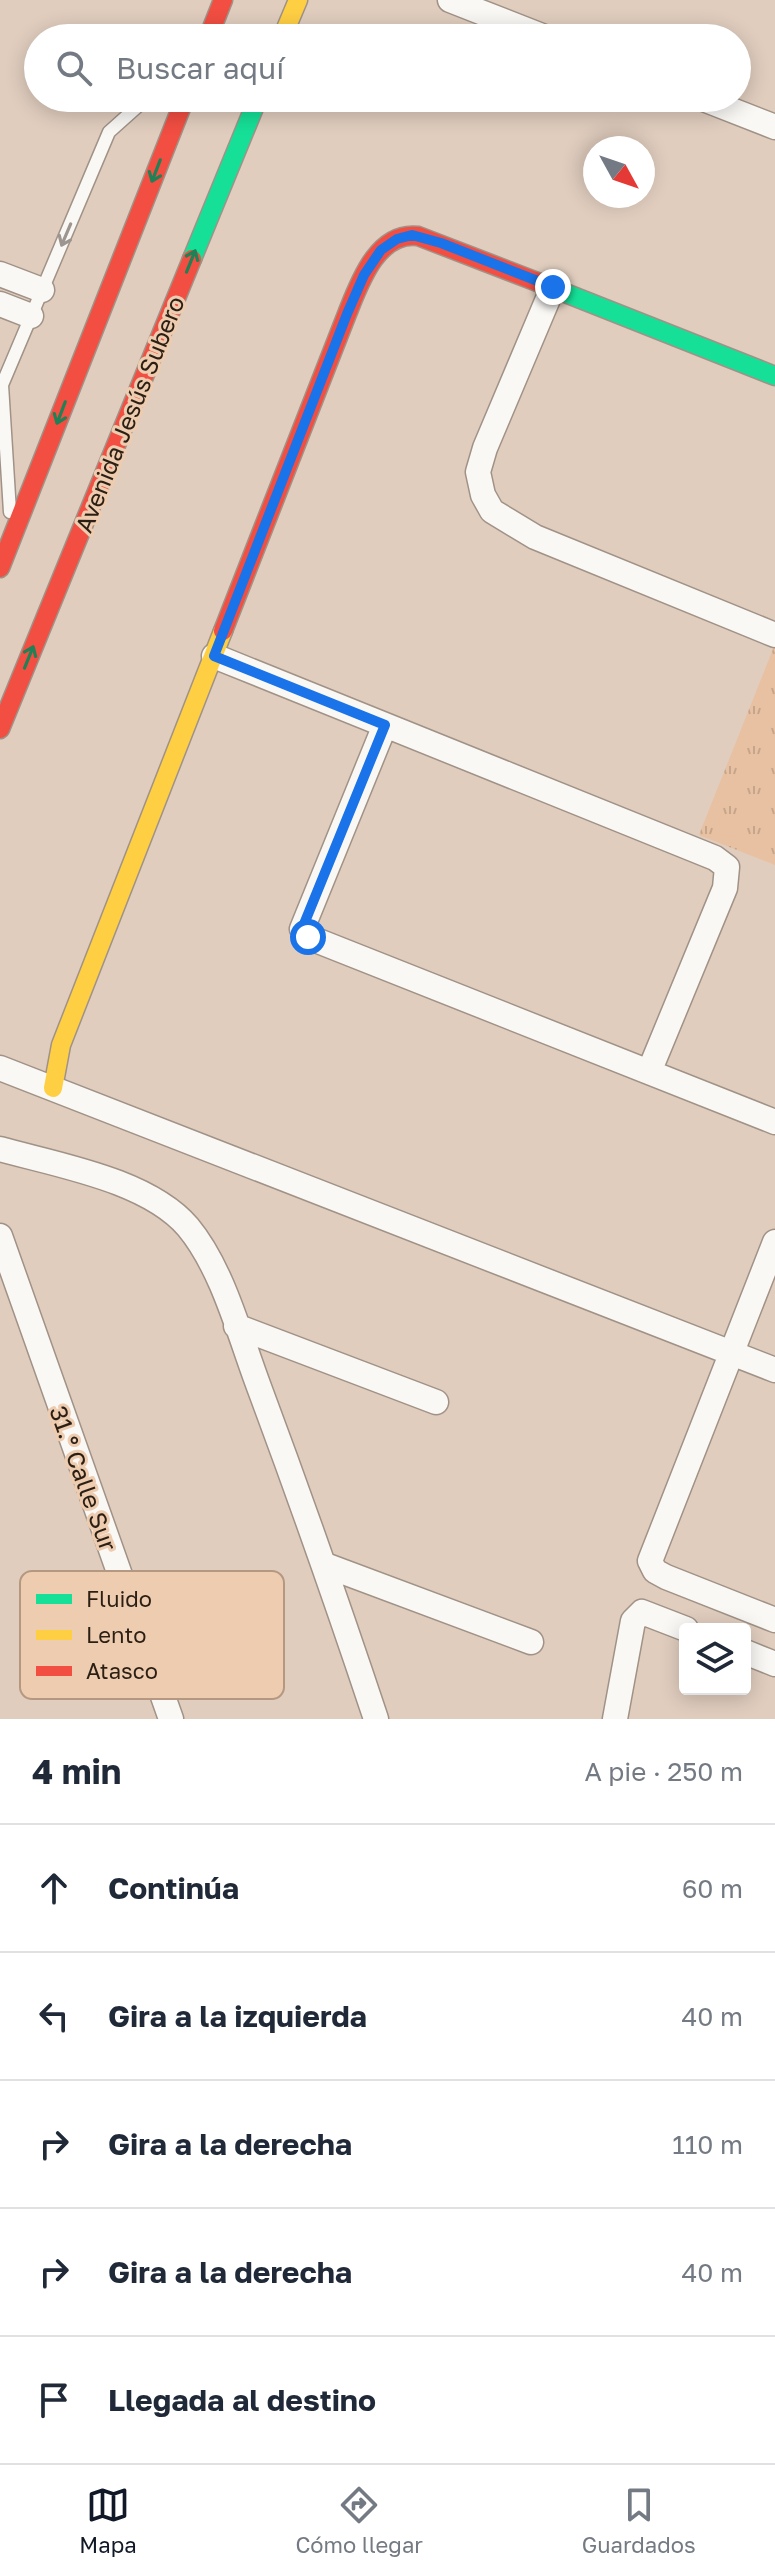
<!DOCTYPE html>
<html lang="es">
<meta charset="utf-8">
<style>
:root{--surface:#fff;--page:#f6f6f7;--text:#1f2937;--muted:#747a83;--line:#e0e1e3;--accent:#111827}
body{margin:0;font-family:"Golos Text",sans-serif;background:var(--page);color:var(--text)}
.controls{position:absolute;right:24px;bottom:24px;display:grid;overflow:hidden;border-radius:8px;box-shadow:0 4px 20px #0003}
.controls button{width:72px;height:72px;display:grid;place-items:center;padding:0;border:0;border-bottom:2px solid var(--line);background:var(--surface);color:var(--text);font:40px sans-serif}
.compass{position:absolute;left:583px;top:136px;width:72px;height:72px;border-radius:50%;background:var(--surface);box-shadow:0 4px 20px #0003;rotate:130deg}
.stop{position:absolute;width:24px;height:24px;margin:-18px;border:6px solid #1a73e8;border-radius:50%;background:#fff}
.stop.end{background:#1a73e8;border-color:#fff;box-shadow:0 2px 8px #0008}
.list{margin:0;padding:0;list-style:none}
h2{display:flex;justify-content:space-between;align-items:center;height:104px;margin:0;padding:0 32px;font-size:34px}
h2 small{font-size:26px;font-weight:400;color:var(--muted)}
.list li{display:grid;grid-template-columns:52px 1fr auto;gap:24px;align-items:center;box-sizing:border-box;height:128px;padding:0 32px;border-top:2px solid var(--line)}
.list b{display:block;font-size:30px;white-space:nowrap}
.list em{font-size:26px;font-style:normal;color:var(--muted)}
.icon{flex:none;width:44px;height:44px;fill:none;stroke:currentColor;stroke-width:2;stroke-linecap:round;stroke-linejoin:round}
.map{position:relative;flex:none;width:775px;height:1719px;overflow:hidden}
.search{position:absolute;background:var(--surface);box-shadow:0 4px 20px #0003;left:24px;right:24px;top:24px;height:88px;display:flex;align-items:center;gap:20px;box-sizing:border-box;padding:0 28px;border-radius:44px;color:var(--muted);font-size:30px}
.sheet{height:744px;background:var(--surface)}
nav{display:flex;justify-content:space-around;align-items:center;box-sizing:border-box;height:112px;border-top:2px solid var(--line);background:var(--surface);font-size:22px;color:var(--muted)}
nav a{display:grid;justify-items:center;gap:4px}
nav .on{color:var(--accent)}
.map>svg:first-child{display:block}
</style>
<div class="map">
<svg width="775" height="1719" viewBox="0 0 775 1719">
<defs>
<pattern id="park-tufts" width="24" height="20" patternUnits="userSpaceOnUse" patternTransform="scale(2)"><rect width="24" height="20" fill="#e7c1a1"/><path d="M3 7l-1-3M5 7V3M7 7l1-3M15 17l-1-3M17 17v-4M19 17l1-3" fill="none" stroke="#c6a58a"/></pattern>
</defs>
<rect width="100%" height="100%" fill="#e0cdbe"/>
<path fill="url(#park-tufts)" d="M 775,644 L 775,865 L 699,835 Z"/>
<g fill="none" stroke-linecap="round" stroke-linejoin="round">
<defs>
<path id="lane" d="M 10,512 L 2,385 L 109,132 L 147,98"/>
<path id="street" d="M 450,0 L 547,38
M 701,98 L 775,127
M 0,274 L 42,290
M 553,287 L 485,448 L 478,472 L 483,495 L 492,511 L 535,537 L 775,635
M 0,304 L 31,316
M 214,656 L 715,858 L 727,867 L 725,888 L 649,1072
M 385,725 L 302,929 L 308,937 L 775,1122
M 0,1068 L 775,1370
M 0,1149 C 57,1165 148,1180 188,1227 C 223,1269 240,1337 259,1387 C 300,1497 339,1608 376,1719
M 0,1236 L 171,1719
M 775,1242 L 650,1561 L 655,1571 L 666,1577 L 775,1620
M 236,1326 L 436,1402
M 325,1565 L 531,1642
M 745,1652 L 775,1664
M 615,1719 L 633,1621 L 642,1612 L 686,1629"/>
<path id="fast" d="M 192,259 L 258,98
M 540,283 L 775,376"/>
<path id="slow" d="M 282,38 L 298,0
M 53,1088 L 61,1045 L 223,631"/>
<path id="jam" d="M 208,38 L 223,0
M 0,568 L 185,98
M 223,631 L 347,314 C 359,284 377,231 418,236 L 540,283
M 0,729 L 192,259"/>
</defs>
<use href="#lane" stroke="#a09286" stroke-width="15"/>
<use href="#street" stroke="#a09286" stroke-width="27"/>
<use href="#fast" stroke="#a09286" stroke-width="21"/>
<use href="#slow" stroke="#a09286" stroke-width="21"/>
<use href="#jam" stroke="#a09286" stroke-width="21"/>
<use href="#lane" stroke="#faf8f5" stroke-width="12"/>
<use href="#street" stroke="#faf8f5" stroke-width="24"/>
<use href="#fast" stroke="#16e098" stroke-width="18"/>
<use href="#slow" stroke="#ffcf43" stroke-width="18"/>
<use href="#jam" stroke="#f24e42" stroke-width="18"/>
</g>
<defs><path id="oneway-shaft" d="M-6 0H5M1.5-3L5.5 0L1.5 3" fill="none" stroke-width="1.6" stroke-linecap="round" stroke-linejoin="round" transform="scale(2)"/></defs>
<g stroke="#208056">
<use href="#oneway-shaft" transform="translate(156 171) rotate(111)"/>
<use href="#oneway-shaft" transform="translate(191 261) rotate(-68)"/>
<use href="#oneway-shaft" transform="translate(61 413) rotate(111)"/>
<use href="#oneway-shaft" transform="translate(29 657) rotate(-68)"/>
</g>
<use stroke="#9d9690" href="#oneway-shaft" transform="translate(66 235) rotate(113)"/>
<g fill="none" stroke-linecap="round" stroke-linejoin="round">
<path stroke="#1a73e8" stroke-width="10" d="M 308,937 L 302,929 L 385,725 L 214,656 L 347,314 L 364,275 L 381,250 L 397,239 L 412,235 L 441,243 L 553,287"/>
</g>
<g text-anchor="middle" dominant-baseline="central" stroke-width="6" stroke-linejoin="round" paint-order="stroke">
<g font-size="24" fill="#2b1f14" stroke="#eeccb0">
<text transform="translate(129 414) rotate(-68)">Avenida Jesús Subero</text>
<text transform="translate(84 1478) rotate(70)">31.° Calle Sur</text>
</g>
</g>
<rect x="20" y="1571" width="264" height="128" rx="12" fill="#eeccb0" stroke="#b49881" stroke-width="2"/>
<rect x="36" y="1594" width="36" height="10" fill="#16e098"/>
<rect x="36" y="1630" width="36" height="10" fill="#ffcf43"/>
<rect x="36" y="1666" width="36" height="10" fill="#f24e42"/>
<g font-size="22" fill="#2b1f14">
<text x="86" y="1607">Fluido</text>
<text x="86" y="1643">Lento</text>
<text x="86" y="1679">Atasco</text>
</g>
</svg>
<div class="controls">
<button><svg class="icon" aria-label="layers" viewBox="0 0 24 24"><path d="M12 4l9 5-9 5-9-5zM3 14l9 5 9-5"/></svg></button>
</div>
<svg class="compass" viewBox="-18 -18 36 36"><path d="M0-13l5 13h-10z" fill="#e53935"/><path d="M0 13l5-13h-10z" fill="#747a83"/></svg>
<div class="stop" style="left:308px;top:937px"></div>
<div class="stop end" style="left:553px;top:287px"></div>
<div class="search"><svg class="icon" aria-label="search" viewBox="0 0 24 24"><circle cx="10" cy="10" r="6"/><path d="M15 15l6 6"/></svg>Buscar aquí</div>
</div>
<section class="sheet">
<h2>4 min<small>A pie · 250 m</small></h2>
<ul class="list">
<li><svg class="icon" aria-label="ahead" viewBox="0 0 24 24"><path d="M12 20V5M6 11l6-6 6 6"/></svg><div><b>Continúa</b></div><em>60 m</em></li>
<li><svg class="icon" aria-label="left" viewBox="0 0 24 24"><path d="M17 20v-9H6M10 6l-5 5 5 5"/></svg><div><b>Gira a la izquierda</b></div><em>40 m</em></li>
<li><svg class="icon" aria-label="right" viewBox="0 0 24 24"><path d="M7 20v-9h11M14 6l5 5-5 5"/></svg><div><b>Gira a la derecha</b></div><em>110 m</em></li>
<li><svg class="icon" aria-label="right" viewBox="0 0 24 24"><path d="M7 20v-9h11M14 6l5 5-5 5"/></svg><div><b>Gira a la derecha</b></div><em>40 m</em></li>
<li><svg class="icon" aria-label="arrive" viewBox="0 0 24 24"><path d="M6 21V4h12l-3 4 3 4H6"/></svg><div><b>Llegada al destino</b></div></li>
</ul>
</section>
<nav>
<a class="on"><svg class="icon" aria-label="map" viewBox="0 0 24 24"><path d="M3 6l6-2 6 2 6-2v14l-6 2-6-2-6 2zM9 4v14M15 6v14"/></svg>Mapa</a>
<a><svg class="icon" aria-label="directions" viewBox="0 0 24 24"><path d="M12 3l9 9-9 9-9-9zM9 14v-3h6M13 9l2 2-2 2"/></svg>Cómo llegar</a>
<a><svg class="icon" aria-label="saved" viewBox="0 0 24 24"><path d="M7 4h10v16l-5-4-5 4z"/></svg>Guardados</a>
</nav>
